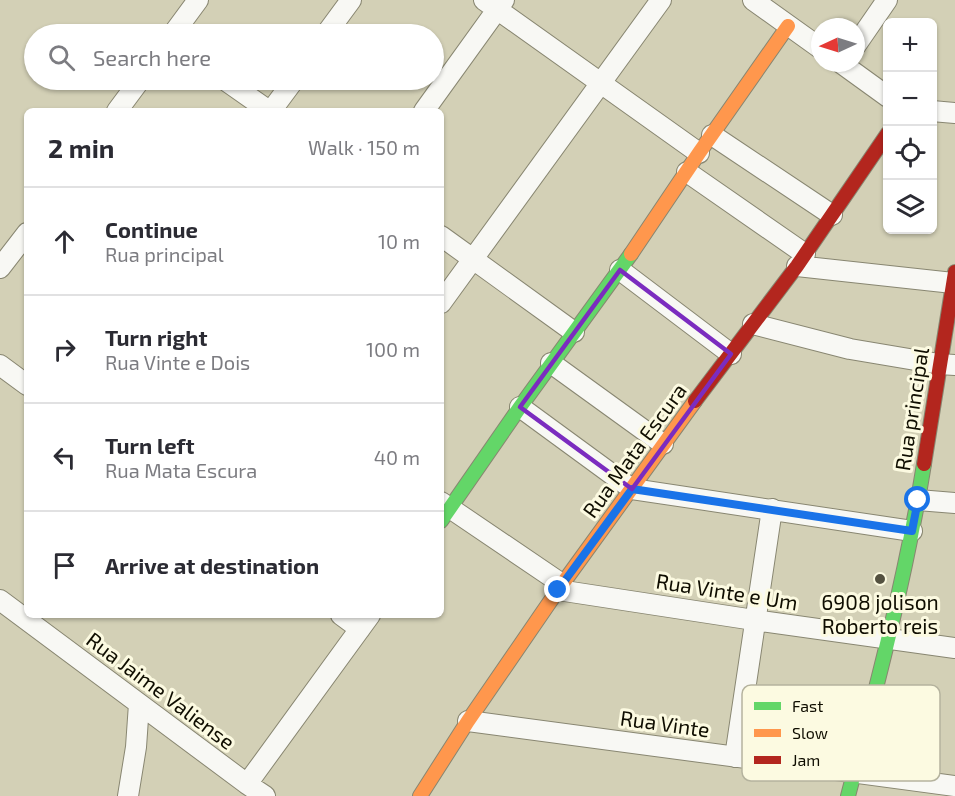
<!DOCTYPE html>
<meta charset="utf-8">
<style>
:root{--surface:#fff;--page:#f7f7f7;--text:#2b2b33;--muted:#7c7c81;--line:#e1e1e2}
body{margin:0;font-family:"Exo 2",sans-serif;background:var(--page);color:var(--text)}
.controls{position:absolute;right:18px;top:18px;display:grid;overflow:hidden;border-radius:9px;box-shadow:0 2px 4px #0004}
.controls button{width:54px;height:54px;display:grid;place-items:center;padding:0;border:0;border-bottom:2px solid var(--line);background:var(--surface);color:var(--text);font:30px sans-serif}
.compass{position:absolute;left:811px;top:18px;width:54px;height:54px;border-radius:50%;background:var(--surface);box-shadow:0 2px 4px #0004;rotate:266deg}
.stop{position:absolute;width:18px;height:18px;margin:-14px;border:4px solid #1a73e8;border-radius:50%;background:#fff}
.stop.end{background:#1a73e8;border-color:#fff;box-shadow:0 2px 6px #0008}
.list{margin:0;padding:0;list-style:none}
h2{display:flex;justify-content:space-between;align-items:center;height:78px;margin:0;padding:0 24px;font-size:26px}
h2 small{font-size:20px;font-weight:400;color:var(--muted)}
.list li{display:grid;grid-template-columns:39px 1fr auto;gap:18px;align-items:center;box-sizing:border-box;height:108px;padding:0 24px;border-top:2px solid var(--line)}
.list b{display:block;font-size:22px;white-space:nowrap}
.list p{margin:0;font-size:20px;white-space:nowrap;color:var(--muted)}
.list em{font-size:20px;font-style:normal;color:var(--muted)}
.icon{flex:none;width:33px;height:33px;fill:none;stroke:currentColor;stroke-width:2;stroke-linecap:round;stroke-linejoin:round}
.map{position:relative;flex:none;width:955px;height:796px;overflow:hidden}
.search{position:absolute;background:var(--surface);box-shadow:0 2px 4px #0004;left:24px;top:24px;width:420px;height:66px;display:flex;align-items:center;gap:15px;box-sizing:border-box;padding:0 21px;border-radius:33px;color:var(--muted);font-size:22px}
.panel{position:absolute;background:var(--surface);box-shadow:0 2px 4px #0004;left:24px;top:108px;width:420px;height:510px;border-radius:9px}
.map>svg:first-child{display:block}
</style>
<div class="map">
<svg width="955" height="796" viewBox="0 0 955 796">
<rect width="100%" height="100%" fill="#d3d0b6"/>
<g fill="none" stroke-linecap="round" stroke-linejoin="round">
<defs>
<path id="street" d="M 484,0 L 699,153
M 753,0 L 820,48
M 173,34 L 198,0
M 326,34 L 351,0
M 856,45 L 887,0
M 841,63 L 888,97
M 225,80 L 269,111
M 117,111 L 140,80
M 271,111 L 294,80
M 424,111 L 504,0
M 932,111 L 955,113
M 712,135 L 832,215
M 687,172 L 805,254
M 441,236 L 574,332
M 797,266 L 953,283
M 0,268 L 27,233
M 620,270 L 731,354
M 441,303 L 661,0
M 753,324 L 850,349 L 939,364 L 955,365
M 551,363 L 663,444
M 0,365 L 27,385
M 520,407 L 632,489 L 912,531
M 918,500 L 955,503
M 441,502 L 562,584
M 558,590 L 754,620 L 955,648
M 0,600 L 247,784 L 265,796
M 341,615 L 360,629
M 468,721 L 955,786
M 735,757 L 772,509
M 247,784 L 370,615
M 128,796 L 136,747 L 139,704"/>
<path id="fast" d="M 441,521 L 520,407 L 631,254
M 848,796 C 877,686 906,576 924,464"/>
<path id="slow" d="M 631,254 L 699,153 L 788,26
M 420,796 L 468,721 L 558,590 L 695,401"/>
<path id="jam" d="M 695,401 L 797,266 L 888,133
M 924,464 L 955,272"/>
</defs>
<use href="#street" stroke="#888671" stroke-width="22"/>
<use href="#fast" stroke="#888671" stroke-width="16"/>
<use href="#slow" stroke="#888671" stroke-width="16"/>
<use href="#jam" stroke="#888671" stroke-width="16"/>
<use href="#street" stroke="#f8f8f4" stroke-width="20"/>
<use href="#fast" stroke="#63d668" stroke-width="14"/>
<use href="#slow" stroke="#ff974d" stroke-width="14"/>
<use href="#jam" stroke="#b3261e" stroke-width="14"/>
</g>
<g fill="none" stroke-linecap="round" stroke-linejoin="round">
<path stroke="#1a73e8" stroke-width="8" d="M 558,590 L 632,489 L 912,531 L 918,500"/>
</g>
<path fill="none" stroke="#7b2cbf" stroke-width="4.5" stroke-linejoin="round" d="M 620,270 L 731,354 L 632,489 L 520,407 Z"/>
<circle fill="#545140" stroke="#fcfae1" stroke-width="2" cx="880" cy="579" r="6"/>
<g text-anchor="middle" dominant-baseline="central" stroke-width="6" stroke-linejoin="round" paint-order="stroke">
<g font-size="21" fill="#0f0d00" stroke="#fcfae1">
<text transform="translate(911 409) rotate(-81)">Rua principal</text>
<text transform="translate(634 450) rotate(-54)">Rua Mata Escura</text>
<text transform="translate(727 591) rotate(9)">Rua Vinte e Um</text>
<text transform="translate(161 690) rotate(37)">Rua Jaime Valiense</text>
<text transform="translate(665 723) rotate(8)">Rua Vinte</text>
</g>
<g font-size="21" fill="#0f0d00" stroke="#fcfae1">
<text x="880" y="601">6908 jolison<tspan x="880" dy="24">Roberto reis</tspan></text>
</g>
</g>
<rect x="742" y="685" width="198" height="96" rx="9" fill="#fcfae1" stroke="#b5b39e" stroke-width="1.5"/>
<rect x="754" y="702" width="27" height="8" fill="#63d668"/>
<rect x="754" y="729" width="27" height="8" fill="#ff974d"/>
<rect x="754" y="756" width="27" height="8" fill="#b3261e"/>
<g font-size="16" fill="#0f0d00">
<text x="792" y="712">Fast</text>
<text x="792" y="739">Slow</text>
<text x="792" y="766">Jam</text>
</g>
</svg>
<div class="controls">
<button>+</button>
<button>−</button>
<button><svg class="icon" aria-label="locate" viewBox="0 0 24 24"><circle cx="12" cy="12" r="6"/><path d="M12 2v4M12 18v4M2 12h4M18 12h4"/></svg></button>
<button><svg class="icon" aria-label="layers" viewBox="0 0 24 24"><path d="M12 4l9 5-9 5-9-5zM3 14l9 5 9-5"/></svg></button>
</div>
<svg class="compass" viewBox="-18 -18 36 36"><path d="M0-13l5 13h-10z" fill="#e53935"/><path d="M0 13l5-13h-10z" fill="#7c7c81"/></svg>
<div class="stop" style="left:918px;top:500px"></div>
<div class="stop end" style="left:558px;top:590px"></div>
<div class="search"><svg class="icon" aria-label="search" viewBox="0 0 24 24"><circle cx="10" cy="10" r="6"/><path d="M15 15l6 6"/></svg>Search here</div>
<section class="panel">
<h2>2 min<small>Walk · 150 m</small></h2>
<ul class="list">
<li><svg class="icon" aria-label="ahead" viewBox="0 0 24 24"><path d="M12 20V5M6 11l6-6 6 6"/></svg><div><b>Continue</b><p>Rua principal</p></div><em>10 m</em></li>
<li><svg class="icon" aria-label="right" viewBox="0 0 24 24"><path d="M7 20v-9h11M14 6l5 5-5 5"/></svg><div><b>Turn right</b><p>Rua Vinte e Dois</p></div><em>100 m</em></li>
<li><svg class="icon" aria-label="left" viewBox="0 0 24 24"><path d="M17 20v-9H6M10 6l-5 5 5 5"/></svg><div><b>Turn left</b><p>Rua Mata Escura</p></div><em>40 m</em></li>
<li><svg class="icon" aria-label="arrive" viewBox="0 0 24 24"><path d="M6 21V4h12l-3 4 3 4H6"/></svg><div><b>Arrive at destination</b></div></li>
</ul>
</section>
</div>
